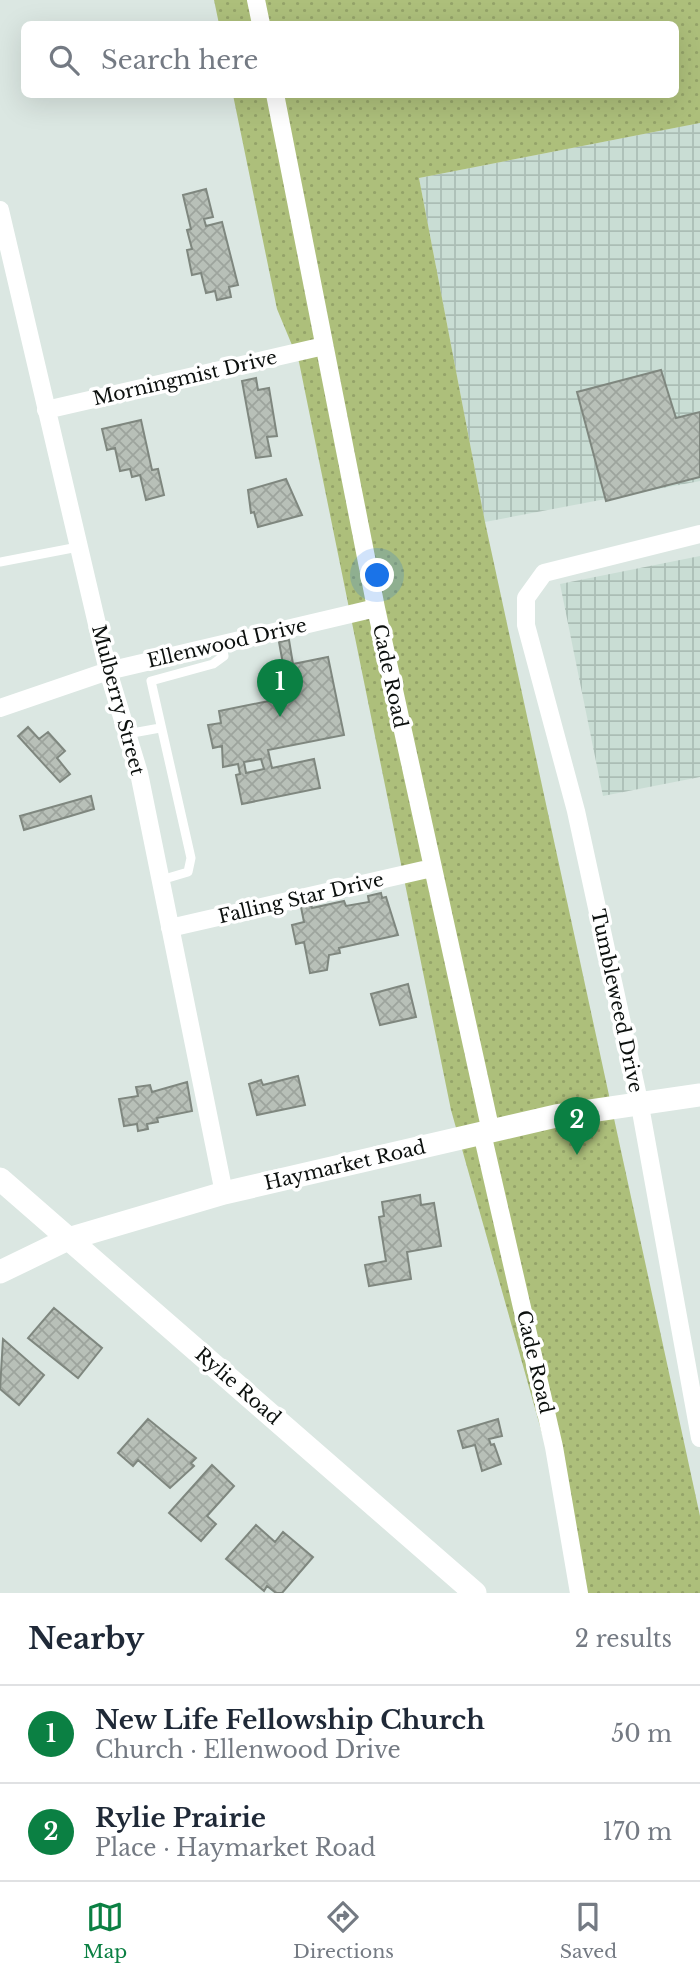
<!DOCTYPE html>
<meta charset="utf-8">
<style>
:root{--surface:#fff;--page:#f2f2f3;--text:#1f2937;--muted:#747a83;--line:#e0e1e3;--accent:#0b8043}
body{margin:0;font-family:"Libre Baskerville",serif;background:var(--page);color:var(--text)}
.you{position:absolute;left:378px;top:576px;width:24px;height:24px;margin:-18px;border:5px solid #fff;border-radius:50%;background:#1a73e8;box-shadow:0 0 0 10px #1a73e833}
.badge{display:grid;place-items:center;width:46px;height:46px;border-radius:50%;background:var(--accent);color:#fff;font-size:23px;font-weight:700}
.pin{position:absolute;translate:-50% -58px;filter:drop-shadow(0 2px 4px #0008)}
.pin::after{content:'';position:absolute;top:37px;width:24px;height:21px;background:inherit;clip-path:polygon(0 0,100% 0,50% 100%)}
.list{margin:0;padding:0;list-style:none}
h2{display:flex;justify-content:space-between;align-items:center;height:91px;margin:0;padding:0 28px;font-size:30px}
h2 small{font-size:23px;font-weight:400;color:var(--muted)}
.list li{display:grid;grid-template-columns:46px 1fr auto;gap:21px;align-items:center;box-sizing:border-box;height:98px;padding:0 28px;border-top:2px solid var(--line)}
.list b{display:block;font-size:26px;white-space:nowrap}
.list p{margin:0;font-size:23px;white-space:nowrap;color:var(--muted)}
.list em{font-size:23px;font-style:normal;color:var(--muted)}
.icon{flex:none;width:38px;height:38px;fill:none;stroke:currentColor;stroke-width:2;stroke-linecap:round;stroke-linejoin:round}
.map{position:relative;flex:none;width:700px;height:1593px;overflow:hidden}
.search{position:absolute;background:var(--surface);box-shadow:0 7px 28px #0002;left:21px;right:21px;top:21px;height:77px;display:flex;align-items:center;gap:18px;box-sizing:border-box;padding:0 24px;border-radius:10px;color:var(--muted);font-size:26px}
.sheet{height:287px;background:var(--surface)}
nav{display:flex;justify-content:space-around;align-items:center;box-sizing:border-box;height:98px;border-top:2px solid var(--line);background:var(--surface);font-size:19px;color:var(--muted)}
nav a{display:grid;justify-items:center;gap:4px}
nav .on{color:var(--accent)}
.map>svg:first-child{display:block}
</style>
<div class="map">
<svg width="700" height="1593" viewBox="0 0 700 1593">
<defs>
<pattern id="industrial-grid" width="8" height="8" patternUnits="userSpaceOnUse" patternTransform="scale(1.75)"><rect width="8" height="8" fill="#c9ddd4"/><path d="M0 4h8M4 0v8" fill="none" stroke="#abbdb5"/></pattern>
<pattern id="grass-dots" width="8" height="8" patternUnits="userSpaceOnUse" patternTransform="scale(1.75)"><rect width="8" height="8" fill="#adbf7b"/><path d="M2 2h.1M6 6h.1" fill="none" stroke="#94a369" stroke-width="1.8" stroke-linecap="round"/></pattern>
<pattern id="building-cross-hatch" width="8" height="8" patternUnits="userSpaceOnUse" patternTransform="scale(1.75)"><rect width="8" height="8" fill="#b8c0b8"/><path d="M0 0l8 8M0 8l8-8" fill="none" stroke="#9da49d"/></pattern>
</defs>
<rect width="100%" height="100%" fill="#dbe7e2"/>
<path fill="url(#industrial-grid)" d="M 700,123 L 700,481 L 485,522 L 419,178 Z
M 700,556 L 700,777 L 603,796 L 560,584 Z"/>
<path fill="url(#grass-dots)" d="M 214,0 L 700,0 L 700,123 L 419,178 L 485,522 L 700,1516 L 700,1593 L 587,1593 L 451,1110 L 299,362 L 277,309 L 233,95 L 676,94 L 676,24 L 219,24 Z"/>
<path fill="url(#building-cross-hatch)" stroke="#7f877f" stroke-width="2" fill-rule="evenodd" d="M 206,189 L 213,217 L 204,219 L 206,226 L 222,222 L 238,285 L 229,287 L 231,297 L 217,300 L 215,291 L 206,293 L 201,273 L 192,275 L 187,250 L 192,249 L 187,230 L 191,229 L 183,195 Z
M 661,370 L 676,418 L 700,412 L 700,477 L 606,501 L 577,392 Z
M 256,378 L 258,390 L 269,388 L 277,436 L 267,437 L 271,456 L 256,458 L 242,381 Z
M 141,420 L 152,470 L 158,469 L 164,495 L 146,500 L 140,475 L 132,477 L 130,469 L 120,471 L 115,448 L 107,450 L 102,429 Z
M 286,479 L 302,515 L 258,527 L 254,512 L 251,513 L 248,490 Z
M 289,640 L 293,664 L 328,657 L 344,735 L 268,750 L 272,768 L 314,759 L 320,788 L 242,804 L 236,775 L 240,774 L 238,764 L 223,767 L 222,746 L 213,748 L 208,725 L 221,723 L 219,711 L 289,697 L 279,642 ZM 261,759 L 264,769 L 246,773 L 244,762 Z
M 28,727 L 39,739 L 48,732 L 65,751 L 57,758 L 70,774 L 60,782 L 18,736 Z
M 91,796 L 94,809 L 24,830 L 20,816 Z
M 381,893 L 382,898 L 386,897 L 398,935 L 339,948 L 340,953 L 329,955 L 327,970 L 310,973 L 304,942 L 296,944 L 292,925 L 304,922 L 300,902 L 310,900 L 312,908 L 344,901 L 346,906 L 369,902 L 368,896 Z
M 408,984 L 416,1017 L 380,1025 L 371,994 Z
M 298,1076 L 305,1105 L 257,1115 L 249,1084 L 261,1080 L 263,1085 Z
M 187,1082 L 192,1111 L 157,1118 L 158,1122 L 147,1124 L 148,1129 L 138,1131 L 137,1124 L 124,1126 L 119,1099 L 138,1096 L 136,1087 L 150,1085 L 152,1092 Z
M 420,1195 L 421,1205 L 434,1203 L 441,1246 L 407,1252 L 411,1279 L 369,1286 L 365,1265 L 386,1261 L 379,1217 L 384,1216 L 382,1202 Z
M 54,1308 L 102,1348 L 78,1378 L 28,1338 Z
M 3,1339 L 44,1375 L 19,1405 L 0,1389 Z
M 148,1419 L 196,1458 L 191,1463 L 194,1466 L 170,1488 L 138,1460 L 133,1466 L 118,1453 Z
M 498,1419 L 502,1436 L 489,1439 L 491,1445 L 494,1444 L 501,1464 L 482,1471 L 475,1445 L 463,1448 L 458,1431 Z
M 212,1465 L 234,1486 L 207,1516 L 216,1524 L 201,1541 L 169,1513 Z
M 256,1525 L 275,1542 L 283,1532 L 313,1557 L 282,1593 L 276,1593 L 267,1586 L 264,1591 L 226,1559 Z"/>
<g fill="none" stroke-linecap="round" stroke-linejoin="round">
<path stroke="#fff" stroke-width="9" d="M 0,562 L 78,547
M 127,734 L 160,728
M 161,880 L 188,872 L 191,858 L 151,681 L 213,664 L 224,656 L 222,645"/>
<path stroke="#fff" stroke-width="18" d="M 256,0 L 261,24
M 275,94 L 376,608 L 491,1132
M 0,210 L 108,671 L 139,773 L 224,1193
M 46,410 L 324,346
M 700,534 L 544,573 L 526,598 L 526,625 L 576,811 L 640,1106 L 700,1438
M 0,708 L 108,671 L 376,608
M 170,928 L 432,868
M 482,1133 L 554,1447 L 579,1593"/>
<path stroke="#fff" stroke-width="23" d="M 0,1179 L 475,1593
M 0,1272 L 68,1239 L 224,1193 L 556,1116 L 700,1095"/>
</g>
<g text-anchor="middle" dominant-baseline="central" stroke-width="7" stroke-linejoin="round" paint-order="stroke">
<g font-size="19" fill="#0c100e" stroke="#fff">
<text transform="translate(185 378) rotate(-13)">Morningmist Drive</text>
<text transform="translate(227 643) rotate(-13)">Ellenwood Drive</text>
<text transform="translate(390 676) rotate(78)">Cade Road</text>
<text transform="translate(118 700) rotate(75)">Mulberry Street</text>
<text transform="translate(301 898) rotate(-13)">Falling Star Drive</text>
<text transform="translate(617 1001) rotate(78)">Tumbleweed Drive</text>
<text transform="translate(345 1165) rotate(-13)">Haymarket Road</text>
<text transform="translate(535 1362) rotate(77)">Cade Road</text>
<text transform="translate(238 1386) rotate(41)">Rylie Road</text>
</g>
</g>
</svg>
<div class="you"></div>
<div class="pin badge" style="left:280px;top:717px">1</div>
<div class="pin badge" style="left:577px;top:1155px">2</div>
<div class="search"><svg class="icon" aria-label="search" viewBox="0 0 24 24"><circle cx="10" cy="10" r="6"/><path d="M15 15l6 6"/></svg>Search here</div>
</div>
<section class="sheet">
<h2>Nearby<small>2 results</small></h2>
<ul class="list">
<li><span class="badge">1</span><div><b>New Life Fellowship Church</b><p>Church · Ellenwood Drive</p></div><em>50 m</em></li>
<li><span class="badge">2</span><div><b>Rylie Prairie</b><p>Place · Haymarket Road</p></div><em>170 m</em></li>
</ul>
</section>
<nav>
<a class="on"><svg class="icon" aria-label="map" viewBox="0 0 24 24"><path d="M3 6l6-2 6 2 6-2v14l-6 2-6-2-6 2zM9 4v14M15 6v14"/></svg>Map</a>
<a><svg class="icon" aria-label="directions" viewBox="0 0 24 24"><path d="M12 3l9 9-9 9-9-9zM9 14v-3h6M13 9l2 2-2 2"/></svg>Directions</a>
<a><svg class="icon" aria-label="saved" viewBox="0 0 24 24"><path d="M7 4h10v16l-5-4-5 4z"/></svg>Saved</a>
</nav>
